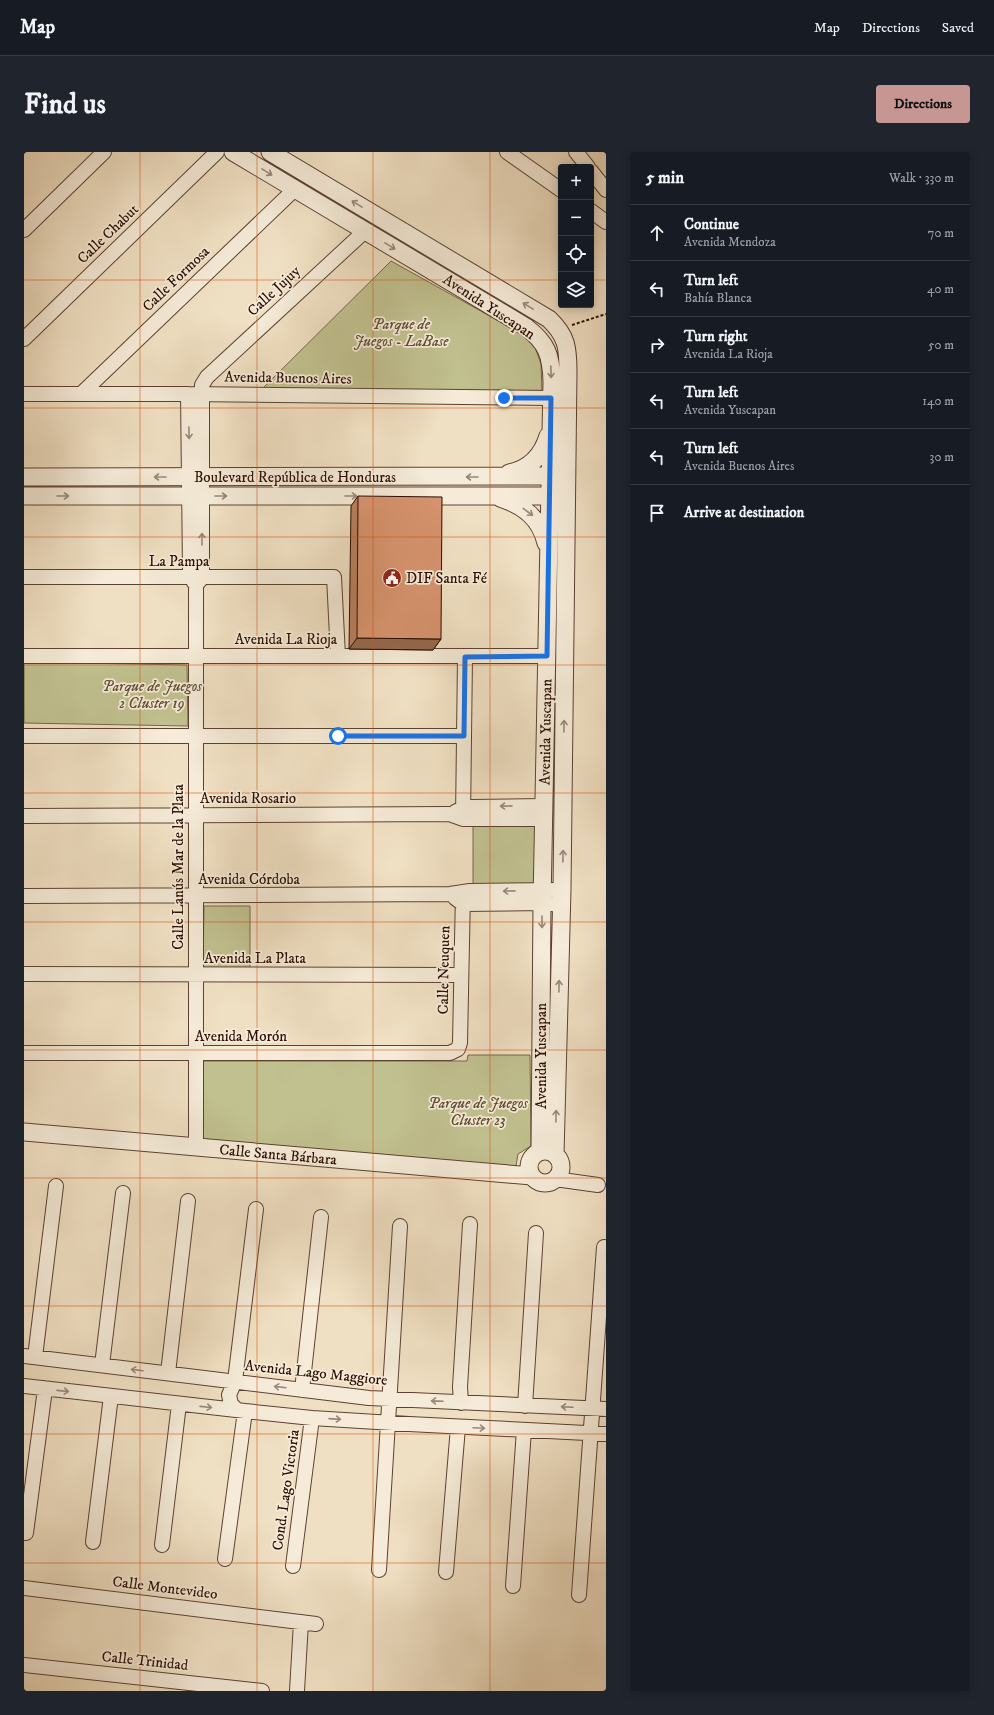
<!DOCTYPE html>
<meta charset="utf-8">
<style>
:root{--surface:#171b24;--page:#20242c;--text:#f1f3f6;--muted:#9ea1a6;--line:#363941;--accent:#c59692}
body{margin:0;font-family:"IM FELL DW Pica",serif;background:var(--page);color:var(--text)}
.controls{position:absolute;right:12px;top:12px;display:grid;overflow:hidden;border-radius:4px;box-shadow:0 2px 10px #0003}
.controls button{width:36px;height:36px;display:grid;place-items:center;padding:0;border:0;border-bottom:1px solid var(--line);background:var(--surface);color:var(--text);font:20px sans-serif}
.stop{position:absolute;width:12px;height:12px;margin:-9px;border:3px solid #1a73e8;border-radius:50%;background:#fff}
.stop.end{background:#1a73e8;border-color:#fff;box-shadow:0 1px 4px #0008}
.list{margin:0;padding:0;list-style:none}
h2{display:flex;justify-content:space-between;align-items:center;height:52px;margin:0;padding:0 16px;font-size:17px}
h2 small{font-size:13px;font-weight:400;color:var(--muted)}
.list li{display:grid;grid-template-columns:26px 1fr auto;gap:12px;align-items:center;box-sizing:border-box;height:56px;padding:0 16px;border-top:1px solid var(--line)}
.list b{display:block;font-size:15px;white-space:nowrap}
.list p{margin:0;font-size:13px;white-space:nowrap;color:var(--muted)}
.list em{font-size:13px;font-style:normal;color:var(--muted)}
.icon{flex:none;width:22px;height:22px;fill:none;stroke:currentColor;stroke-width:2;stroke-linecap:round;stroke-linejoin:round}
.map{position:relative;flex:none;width:582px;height:1539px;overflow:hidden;border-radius:4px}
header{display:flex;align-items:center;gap:24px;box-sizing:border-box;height:56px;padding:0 20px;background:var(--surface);border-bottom:1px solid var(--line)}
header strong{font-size:19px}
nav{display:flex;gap:22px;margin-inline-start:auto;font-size:14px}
.intro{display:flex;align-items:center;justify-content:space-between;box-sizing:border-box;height:96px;padding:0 24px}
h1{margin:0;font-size:28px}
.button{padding:10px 18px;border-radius:4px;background:var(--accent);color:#111;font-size:14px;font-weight:700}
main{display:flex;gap:24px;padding:0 24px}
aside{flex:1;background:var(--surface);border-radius:4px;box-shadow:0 2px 10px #0003}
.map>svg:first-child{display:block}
</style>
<header>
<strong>Map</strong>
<nav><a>Map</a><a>Directions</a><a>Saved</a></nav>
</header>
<div class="intro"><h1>Find us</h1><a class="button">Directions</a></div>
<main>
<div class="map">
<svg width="582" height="1539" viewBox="0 0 582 1539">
<rect width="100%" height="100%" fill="#f0e0c3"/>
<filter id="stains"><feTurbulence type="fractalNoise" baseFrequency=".005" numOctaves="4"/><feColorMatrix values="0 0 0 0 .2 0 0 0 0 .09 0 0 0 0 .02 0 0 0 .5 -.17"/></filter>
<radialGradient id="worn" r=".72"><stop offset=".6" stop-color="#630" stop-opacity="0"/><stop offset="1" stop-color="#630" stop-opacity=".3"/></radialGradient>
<path fill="#c1c08f" stroke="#766648" d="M 367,109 L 498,182 L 511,195 L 517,212 L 518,240 L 239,236 Z
M 0,510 L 163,513 L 164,574 L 0,571 Z
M 449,674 L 512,674 L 512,734 L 449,734 Z
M 180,754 L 226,754 L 226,818 L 179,818 Z
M 444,903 L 506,903 L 507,994 L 494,1002 L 492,1014 L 179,992 L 178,909 L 443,909 Z"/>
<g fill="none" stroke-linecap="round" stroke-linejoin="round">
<defs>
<path id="minor" d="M 483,0 L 537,38
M 552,0 L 564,15
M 567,19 L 582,38
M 567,59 L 582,70
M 0,78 L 80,0
M 0,187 L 193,0
M 0,242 L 164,242 L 527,246
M 57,242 L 271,37
M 164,242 L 166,418 L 167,426 L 172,433 L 172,996
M 0,425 L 310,425 L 314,504
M 172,433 L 178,426 L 178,233 L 183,225 L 341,79
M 0,504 L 523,504
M 0,584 L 440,584
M 431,660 L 439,656 L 447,655 L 521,654
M 0,664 L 425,662 L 439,667 L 521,667
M 439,667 L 441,505
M 0,744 L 426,742 L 446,739 L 538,738
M 431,746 L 439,752 L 518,751 L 537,753
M 0,822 L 437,823
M 0,901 L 426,901 L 434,897 L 436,891 L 439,740
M 531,1027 L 574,1033
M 0,1204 L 345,1246 L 582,1257
M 11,1205 L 32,1034
M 78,1213 L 99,1041
M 144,1221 L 164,1049
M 0,1234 L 221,1259 L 288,1266 L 385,1272 L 582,1282
M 278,1238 L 297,1065
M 437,1251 L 436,1235 L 446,1072
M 501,1254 L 512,1081
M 213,1258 L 207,1252 L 205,1243 L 211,1229 L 232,1057
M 2,1381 L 21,1237
M 69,1390 L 87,1244
M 138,1393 L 155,1252
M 201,1407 L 221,1259
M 269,1414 L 288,1266
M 355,1418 L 376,1074
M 422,1420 L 434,1275
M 489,1434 L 500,1278
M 0,1436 L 292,1472
M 555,1443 L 580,1095
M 0,1513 L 238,1539
M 273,1539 L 277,1470"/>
<path id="tertiary" d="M 209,0 L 502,175 C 523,191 527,203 528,229 L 518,751 L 516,1000
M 246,0 L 525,167 C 543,184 544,196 544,220 L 538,738 L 531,1003
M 485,321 C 506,317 518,304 524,284
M 0,325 L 536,324
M 0,344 L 536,344
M 476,346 C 500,354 516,366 522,391
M 0,980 L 508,1024
M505 1015a16 16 0 1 1 32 0a16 16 0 1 1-32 0Z"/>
</defs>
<use href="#minor" stroke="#5c4232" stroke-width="16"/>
<use href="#tertiary" stroke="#5c4232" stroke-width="19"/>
<path stroke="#2b0d02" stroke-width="2" stroke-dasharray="3 2" stroke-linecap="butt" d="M 548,173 L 582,162"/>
<use href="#minor" stroke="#f5ebd8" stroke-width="14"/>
<use href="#tertiary" stroke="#f5ebd8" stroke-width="17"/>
</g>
<path fill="#b87e5e" stroke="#2b0d02" d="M 334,344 L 417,487 L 409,498 L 325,497 L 327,354 Z"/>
<path fill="#96674c" stroke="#2b0d02" d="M 333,486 L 417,487 L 409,498 L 325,497 Z"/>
<path fill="#d6936d" stroke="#2b0d02" d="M 334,344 L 418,345 L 417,487 L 333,486 Z"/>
<defs><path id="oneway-shaft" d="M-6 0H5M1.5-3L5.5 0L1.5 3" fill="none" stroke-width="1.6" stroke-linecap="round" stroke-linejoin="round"/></defs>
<g stroke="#9a8778">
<use href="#oneway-shaft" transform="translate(243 20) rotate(31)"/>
<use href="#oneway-shaft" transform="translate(333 52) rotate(-149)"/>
<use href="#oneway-shaft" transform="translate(366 94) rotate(31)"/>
<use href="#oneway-shaft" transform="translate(504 154) rotate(-149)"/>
<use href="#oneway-shaft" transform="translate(527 220) rotate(88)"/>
<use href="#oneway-shaft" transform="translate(165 281) rotate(89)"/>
<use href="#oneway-shaft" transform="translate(136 325) rotate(180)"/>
<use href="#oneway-shaft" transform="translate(448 325) rotate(180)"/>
<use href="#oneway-shaft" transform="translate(39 344)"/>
<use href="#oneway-shaft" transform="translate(197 344)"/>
<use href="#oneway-shaft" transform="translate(327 344)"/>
<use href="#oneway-shaft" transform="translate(504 360) rotate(37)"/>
<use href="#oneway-shaft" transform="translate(178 387) rotate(-90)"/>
<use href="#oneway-shaft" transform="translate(540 574) rotate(-89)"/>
<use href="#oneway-shaft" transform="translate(482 654) rotate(179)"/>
<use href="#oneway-shaft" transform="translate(539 704) rotate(-89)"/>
<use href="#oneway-shaft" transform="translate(485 739) rotate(179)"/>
<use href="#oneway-shaft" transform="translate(518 770) rotate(90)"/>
<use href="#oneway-shaft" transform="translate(535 834) rotate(-89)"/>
<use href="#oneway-shaft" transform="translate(532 964) rotate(-89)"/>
<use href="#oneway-shaft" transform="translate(113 1218) rotate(-173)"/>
<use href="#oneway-shaft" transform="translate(256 1235) rotate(-173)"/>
<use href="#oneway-shaft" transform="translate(39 1239) rotate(6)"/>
<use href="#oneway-shaft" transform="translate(413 1249) rotate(-178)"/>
<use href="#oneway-shaft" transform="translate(182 1255) rotate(6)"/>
<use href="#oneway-shaft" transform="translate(543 1255) rotate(-177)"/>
<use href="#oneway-shaft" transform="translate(311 1267) rotate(4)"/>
<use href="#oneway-shaft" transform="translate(455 1276) rotate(3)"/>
</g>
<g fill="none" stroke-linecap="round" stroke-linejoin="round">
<path stroke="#1a73e8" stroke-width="5" d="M 314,584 L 440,584 L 441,505 L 523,504 L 527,246 L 480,246"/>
</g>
<path fill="none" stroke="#d5510b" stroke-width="1" stroke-opacity="0.55" d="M 116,0 L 116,1539M 233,0 L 233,1539M 349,0 L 349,1539M 466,0 L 466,1539M 0,128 L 537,128M 567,128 L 582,128M 0,256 L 582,256M 0,385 L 582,385M 0,513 L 582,513M 0,641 L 582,641M 0,770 L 582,770M 0,898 L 582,898M 0,1026 L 582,1026M 0,1154 L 582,1154M 0,1282 L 582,1282M 0,1411 L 582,1411"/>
<defs>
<symbol id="civic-disc" viewBox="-11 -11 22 22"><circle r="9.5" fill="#8f2418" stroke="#f5ebd8"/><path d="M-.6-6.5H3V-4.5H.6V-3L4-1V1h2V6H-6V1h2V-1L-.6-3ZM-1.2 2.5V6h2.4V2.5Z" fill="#fff"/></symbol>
</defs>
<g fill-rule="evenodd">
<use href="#civic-disc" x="357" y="415" width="22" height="22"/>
</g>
<g text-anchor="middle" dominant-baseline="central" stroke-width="3.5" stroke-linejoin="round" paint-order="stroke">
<g font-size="15" fill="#2b0d02" stroke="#f5ebd8">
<text transform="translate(84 82) rotate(-44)">Calle Chabut</text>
<text transform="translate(152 127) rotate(-44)">Calle Formosa</text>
<text transform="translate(250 139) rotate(-43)">Calle Jujuy</text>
<text transform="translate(465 155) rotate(33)">Avenida Yuscapan</text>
<text transform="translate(264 226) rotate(1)">Avenida Buenos Aires</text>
<text x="271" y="325">Boulevard República de Honduras</text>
<text x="155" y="409">La Pampa</text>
<text x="262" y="487">Avenida La Rioja</text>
<text transform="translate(522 580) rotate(-89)">Avenida Yuscapan</text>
<text x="224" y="646">Avenida Rosario</text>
<text transform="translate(154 715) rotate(-90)">Calle Lanús Mar de la Plata</text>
<text x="225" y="727">Avenida Córdoba</text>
<text x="231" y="806">Avenida La Plata</text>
<text transform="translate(420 818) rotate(-89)">Calle Neuquen</text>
<text x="217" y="884">Avenida Morón</text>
<text transform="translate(517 904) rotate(-90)">Avenida Yuscapan</text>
<text transform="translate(254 1003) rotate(5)">Calle Santa Bárbara</text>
<text transform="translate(292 1221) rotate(6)">Avenida Lago Maggiore</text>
<text transform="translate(262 1338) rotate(-82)">Cond. Lago Victoria</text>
<text transform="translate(141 1436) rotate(7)">Calle Montevideo</text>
<text transform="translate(121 1509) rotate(6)">Calle Trinidad</text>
</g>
<g font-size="15" font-style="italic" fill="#604c33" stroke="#f5ebd8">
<text x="377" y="172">Parque de<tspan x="377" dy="17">Juegos - LaBase</tspan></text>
<text x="128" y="534">Parque de Juegos<tspan x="128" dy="17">2 Cluster 19</tspan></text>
<text x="454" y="951">Parque de Juegos<tspan x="454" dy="17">Cluster 23</tspan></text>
</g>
<g font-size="15" fill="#2b0d02" stroke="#f5ebd8" text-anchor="start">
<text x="382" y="426">DIF Santa Fé</text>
</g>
</g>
<rect width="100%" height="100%" filter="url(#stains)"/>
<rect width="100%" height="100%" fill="url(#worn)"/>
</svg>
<div class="controls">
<button>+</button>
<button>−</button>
<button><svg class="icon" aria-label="locate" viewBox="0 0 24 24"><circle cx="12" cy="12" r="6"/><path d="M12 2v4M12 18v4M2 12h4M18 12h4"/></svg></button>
<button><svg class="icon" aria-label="layers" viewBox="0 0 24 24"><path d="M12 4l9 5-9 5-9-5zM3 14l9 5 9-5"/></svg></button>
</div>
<div class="stop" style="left:314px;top:584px"></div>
<div class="stop end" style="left:480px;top:246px"></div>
</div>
<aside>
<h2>5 min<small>Walk · 330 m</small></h2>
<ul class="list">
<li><svg class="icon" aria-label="ahead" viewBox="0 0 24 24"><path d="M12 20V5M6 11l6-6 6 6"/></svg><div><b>Continue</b><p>Avenida Mendoza</p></div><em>70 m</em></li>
<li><svg class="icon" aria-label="left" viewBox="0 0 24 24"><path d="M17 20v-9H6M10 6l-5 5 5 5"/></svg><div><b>Turn left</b><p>Bahía Blanca</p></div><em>40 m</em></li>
<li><svg class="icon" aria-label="right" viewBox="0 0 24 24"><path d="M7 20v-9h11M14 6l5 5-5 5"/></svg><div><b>Turn right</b><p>Avenida La Rioja</p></div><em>50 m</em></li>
<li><svg class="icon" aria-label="left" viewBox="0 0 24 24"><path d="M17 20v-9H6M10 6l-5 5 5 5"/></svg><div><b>Turn left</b><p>Avenida Yuscapan</p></div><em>140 m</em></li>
<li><svg class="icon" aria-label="left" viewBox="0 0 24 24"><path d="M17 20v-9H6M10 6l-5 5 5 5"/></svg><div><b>Turn left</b><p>Avenida Buenos Aires</p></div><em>30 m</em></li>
<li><svg class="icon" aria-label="arrive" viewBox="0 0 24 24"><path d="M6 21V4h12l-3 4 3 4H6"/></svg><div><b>Arrive at destination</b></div></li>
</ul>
</aside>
</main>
